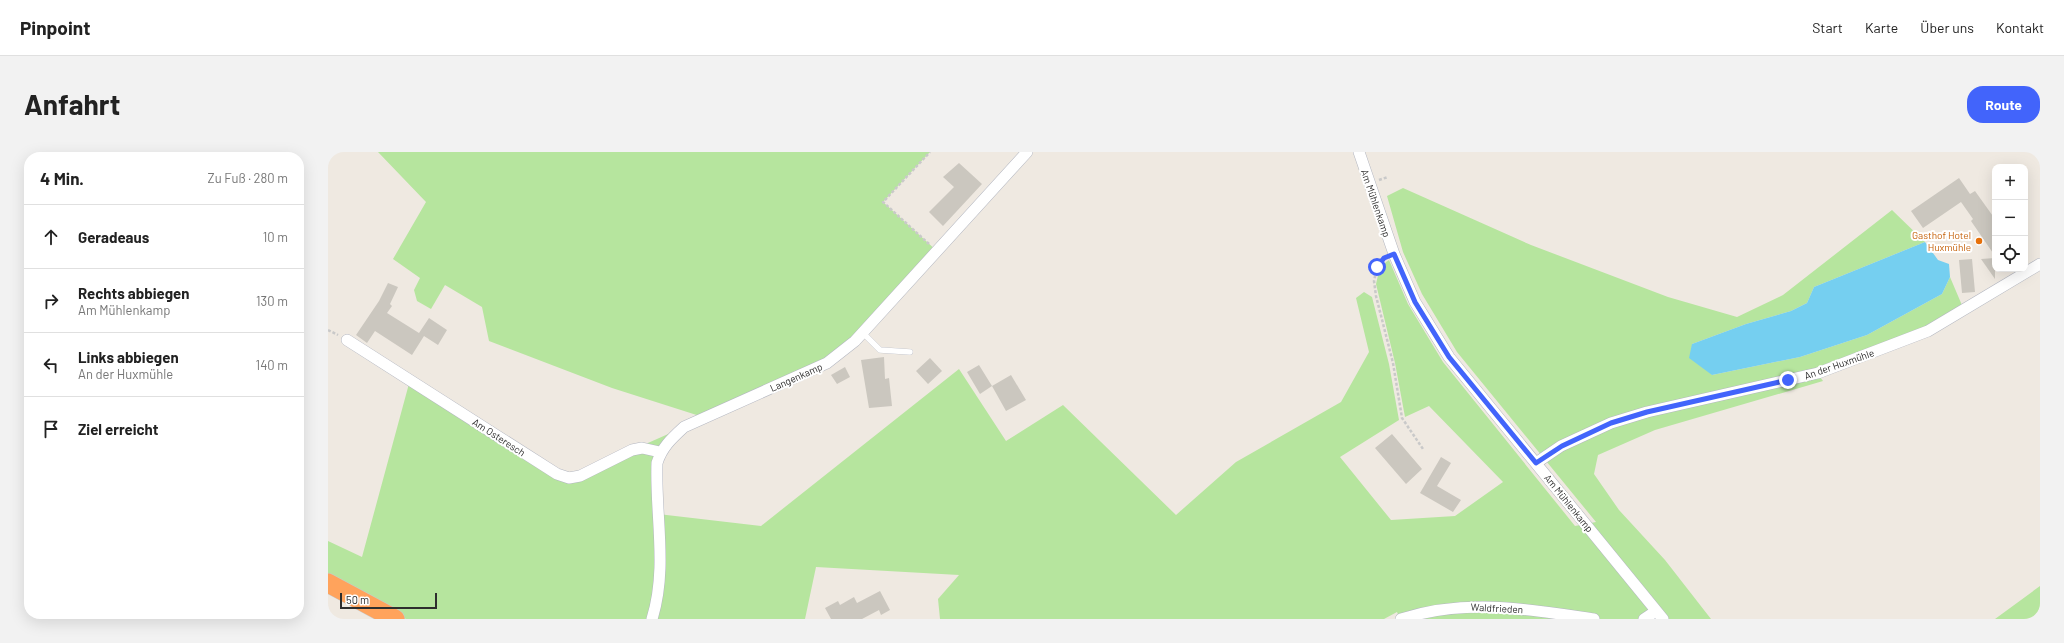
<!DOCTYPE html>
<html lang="de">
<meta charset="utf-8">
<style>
:root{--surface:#fff;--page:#f2f2f2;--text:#222;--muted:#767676;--line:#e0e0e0;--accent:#4264fb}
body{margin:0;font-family:Barlow,sans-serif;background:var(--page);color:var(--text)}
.controls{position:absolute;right:12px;top:12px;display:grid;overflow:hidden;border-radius:8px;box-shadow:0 4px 16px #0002}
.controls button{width:36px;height:36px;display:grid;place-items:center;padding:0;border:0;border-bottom:1px solid var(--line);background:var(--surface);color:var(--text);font:20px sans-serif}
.scale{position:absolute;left:12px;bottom:10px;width:97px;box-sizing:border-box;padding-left:4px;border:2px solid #2e2e2e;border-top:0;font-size:11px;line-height:14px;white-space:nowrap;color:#2e2e2e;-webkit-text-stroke:3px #fff;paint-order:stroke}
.stop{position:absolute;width:12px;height:12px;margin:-9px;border:3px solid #4264fb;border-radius:50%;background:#fff}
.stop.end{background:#4264fb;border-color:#fff;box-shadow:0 1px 4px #0008}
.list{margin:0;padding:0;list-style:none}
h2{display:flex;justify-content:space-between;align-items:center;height:52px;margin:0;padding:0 16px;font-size:17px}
h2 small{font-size:13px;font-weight:400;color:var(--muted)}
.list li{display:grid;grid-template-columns:26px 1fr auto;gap:12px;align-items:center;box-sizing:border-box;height:64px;padding:0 16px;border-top:1px solid var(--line)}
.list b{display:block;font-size:15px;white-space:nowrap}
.list p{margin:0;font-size:13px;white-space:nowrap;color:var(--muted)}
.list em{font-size:13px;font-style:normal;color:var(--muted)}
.icon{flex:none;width:22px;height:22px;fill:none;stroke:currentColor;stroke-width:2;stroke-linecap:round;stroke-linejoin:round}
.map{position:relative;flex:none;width:1712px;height:467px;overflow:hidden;border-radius:16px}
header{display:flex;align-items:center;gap:24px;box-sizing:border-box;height:56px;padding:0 20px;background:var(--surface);border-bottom:1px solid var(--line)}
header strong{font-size:19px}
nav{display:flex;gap:22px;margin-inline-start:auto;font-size:14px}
.intro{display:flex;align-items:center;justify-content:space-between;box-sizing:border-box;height:96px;padding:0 24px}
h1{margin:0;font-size:28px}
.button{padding:10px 18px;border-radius:16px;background:var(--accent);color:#fff;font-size:14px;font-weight:700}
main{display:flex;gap:24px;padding:0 24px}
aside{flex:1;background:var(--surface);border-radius:16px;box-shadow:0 4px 16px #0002}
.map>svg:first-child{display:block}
</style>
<header>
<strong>Pinpoint</strong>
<nav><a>Start</a><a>Karte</a><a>Über uns</a><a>Kontakt</a></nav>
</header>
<div class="intro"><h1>Anfahrt</h1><a class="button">Route</a></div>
<main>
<aside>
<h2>4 Min.<small>Zu Fuß · 280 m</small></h2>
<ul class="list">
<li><svg class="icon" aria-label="ahead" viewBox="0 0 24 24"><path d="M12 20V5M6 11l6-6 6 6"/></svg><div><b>Geradeaus</b></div><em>10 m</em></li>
<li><svg class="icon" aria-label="right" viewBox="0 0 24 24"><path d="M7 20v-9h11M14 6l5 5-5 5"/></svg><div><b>Rechts abbiegen</b><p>Am Mühlenkamp</p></div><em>130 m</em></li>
<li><svg class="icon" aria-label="left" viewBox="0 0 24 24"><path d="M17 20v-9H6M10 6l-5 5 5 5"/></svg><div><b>Links abbiegen</b><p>An der Huxmühle</p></div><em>140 m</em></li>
<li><svg class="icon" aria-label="arrive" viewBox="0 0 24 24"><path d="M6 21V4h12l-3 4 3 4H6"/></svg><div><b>Ziel erreicht</b></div></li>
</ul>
</aside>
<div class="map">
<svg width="1712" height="467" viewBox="0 0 1712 467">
<rect width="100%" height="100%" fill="#efe9e1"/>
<path fill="#b6e59e" d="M 50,0 L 602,0 L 555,50 L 609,99 L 499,211 L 378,266 L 284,236 L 161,189 L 154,155 L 117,133 L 103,157 L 89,149 L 86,138 L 92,126 L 65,107 L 98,50 Z
M 1075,36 L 1203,93 L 1340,145 L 1409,165 L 1455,143 L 1564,58 L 1597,90 L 1486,135 L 1479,151 L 1463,159 L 1418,172 L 1364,192 L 1384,223 L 1472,205 L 1539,183 L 1614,142 L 1622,125 L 1636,158 L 1490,222 L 1495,229 L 1327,278 L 1270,303 L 1266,322 L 1291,358 L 1337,408 L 1383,467 L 1072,467 L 1069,460 L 1056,467 L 612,467 L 610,447 L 631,423 L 488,415 L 477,467 L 78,467 L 0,424 L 0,389 L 34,405 L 82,228 L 241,326 L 356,275 L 332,300 L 330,362 L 433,374 L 631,217 L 678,289 L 735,253 L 848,363 L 908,310 L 1013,250 L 1041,200 L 1028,146 L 1036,140 L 1044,145 L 1061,212 L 1071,268 L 1012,305 L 1063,368 L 1127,364 L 1175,330 L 1101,254 L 1077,265 L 1067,211 L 1048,132 L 1051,119 L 1058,110 L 1061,108 L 1080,152 L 1115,210 L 1247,374 L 1268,370 L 1129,200 L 1094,142 L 1075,100 L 1059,44 Z
M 1712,434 L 1712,463 L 1707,467 L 1667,467 Z"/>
<path fill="#75cff0" d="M 1597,90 L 1610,108 L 1621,112 L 1622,125 L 1614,142 L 1539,183 L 1472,205 L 1384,223 L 1361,206 L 1364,192 L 1418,172 L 1463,159 L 1479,151 L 1486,135 Z"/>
<path fill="#cbc7bf" d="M 631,11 L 654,32 L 615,74 L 601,60 L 626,35 L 615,25 Z
M 1631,26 L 1642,42 L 1647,39 L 1667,67 L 1667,104 L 1643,69 L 1645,67 L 1633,50 L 1595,76 L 1583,59 Z
M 1667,106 L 1667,127 L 1653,107 Z
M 1644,107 L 1647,140 L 1634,141 L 1631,108 Z
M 60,131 L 70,135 L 62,152 L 64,154 L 59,161 L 91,181 L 101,166 L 119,178 L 110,193 L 96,184 L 84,203 L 47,179 L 39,191 L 28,183 L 51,149 Z
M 556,205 L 557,227 L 561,226 L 564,254 L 541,256 L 533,208 Z
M 602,206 L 614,219 L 600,232 L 588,219 Z
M 651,213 L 664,234 L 652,242 L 639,220 Z
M 517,215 L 522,225 L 509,232 L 503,223 Z
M 683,223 L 698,248 L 678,259 L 664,234 Z
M 1064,282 L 1094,317 L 1078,332 L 1047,296 Z
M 1113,305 L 1123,311 L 1109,334 L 1133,348 L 1125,360 L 1092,341 Z
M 552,439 L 562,458 L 553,463 L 551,458 L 534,467 L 503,467 L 497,456 L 510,449 L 512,453 L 526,445 L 529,451 Z"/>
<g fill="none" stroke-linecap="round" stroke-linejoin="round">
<defs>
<path id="service" d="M 535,181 L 552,198 L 582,200"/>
<path id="minor" d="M 1031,0 L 1066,102 L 1087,150 L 1121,205 L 1335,467
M 19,188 L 229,322 L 241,326 L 252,324 L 304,298 L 314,296 L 332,300
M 1208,311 L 1233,294 L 1283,271 L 1319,260 L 1490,221 L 1600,179 L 1712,112
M 324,467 C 340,416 327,363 329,311 C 334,295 344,286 356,275 L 499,211 L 527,189 L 699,0
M 1073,467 C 1139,446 1199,457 1266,467
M 1316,467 L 1328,459"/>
<path id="motorway" d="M 0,431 L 67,467"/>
</defs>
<use href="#service" stroke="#b4b7c1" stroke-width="6"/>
<use href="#minor" stroke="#b4b7c1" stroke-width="12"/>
<use href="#motorway" stroke="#c9c9c9" stroke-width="20"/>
<path stroke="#c9c9c9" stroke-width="2.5" stroke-dasharray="3 2" stroke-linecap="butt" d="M 1051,28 L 1060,25
M 601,92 L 555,50 L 602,0
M 1056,106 L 1049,115 L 1046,129 L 1048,144 L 1065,211 L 1074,266 L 1095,297
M 0,178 L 10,183"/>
<use href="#service" stroke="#fff" stroke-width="5.5"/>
<use href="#minor" stroke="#fff" stroke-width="11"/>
<use href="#motorway" stroke="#ffa35c" stroke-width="19"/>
</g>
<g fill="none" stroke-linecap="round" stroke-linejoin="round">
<path stroke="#4264fb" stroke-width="5" d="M 1049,115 L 1056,106 L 1066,102 L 1087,150 L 1121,205 L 1208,311 L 1234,294 L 1283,271 L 1319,260 L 1460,228"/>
</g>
<circle fill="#e8710a" stroke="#fff" stroke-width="1.5" cx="1651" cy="89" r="4"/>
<g text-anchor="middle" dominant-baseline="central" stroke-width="4" stroke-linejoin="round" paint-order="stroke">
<g font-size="10" fill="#2e2e2e" stroke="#fff">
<text transform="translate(1048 51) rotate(71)">Am Mühlenkamp</text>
<text transform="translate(1511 212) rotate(-19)">An der Huxmühle</text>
<text transform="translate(468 225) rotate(-24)">Langenkamp</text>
<text transform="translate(171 285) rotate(33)">Am Osteresch</text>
<text transform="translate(1241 351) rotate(51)">Am Mühlenkamp</text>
<text transform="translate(1169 456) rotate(3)">Waldfrieden</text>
</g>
<g font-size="10" fill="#c56008" stroke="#fff" text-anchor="end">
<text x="1643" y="83">Gasthof Hotel<tspan x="1643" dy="12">Huxmühle</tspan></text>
</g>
</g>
</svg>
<div class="controls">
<button>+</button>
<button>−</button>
<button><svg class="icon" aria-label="locate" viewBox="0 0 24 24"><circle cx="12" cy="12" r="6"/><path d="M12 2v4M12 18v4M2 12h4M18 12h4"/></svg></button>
</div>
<div class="scale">50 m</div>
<div class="stop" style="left:1049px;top:115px"></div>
<div class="stop end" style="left:1460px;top:228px"></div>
</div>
</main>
